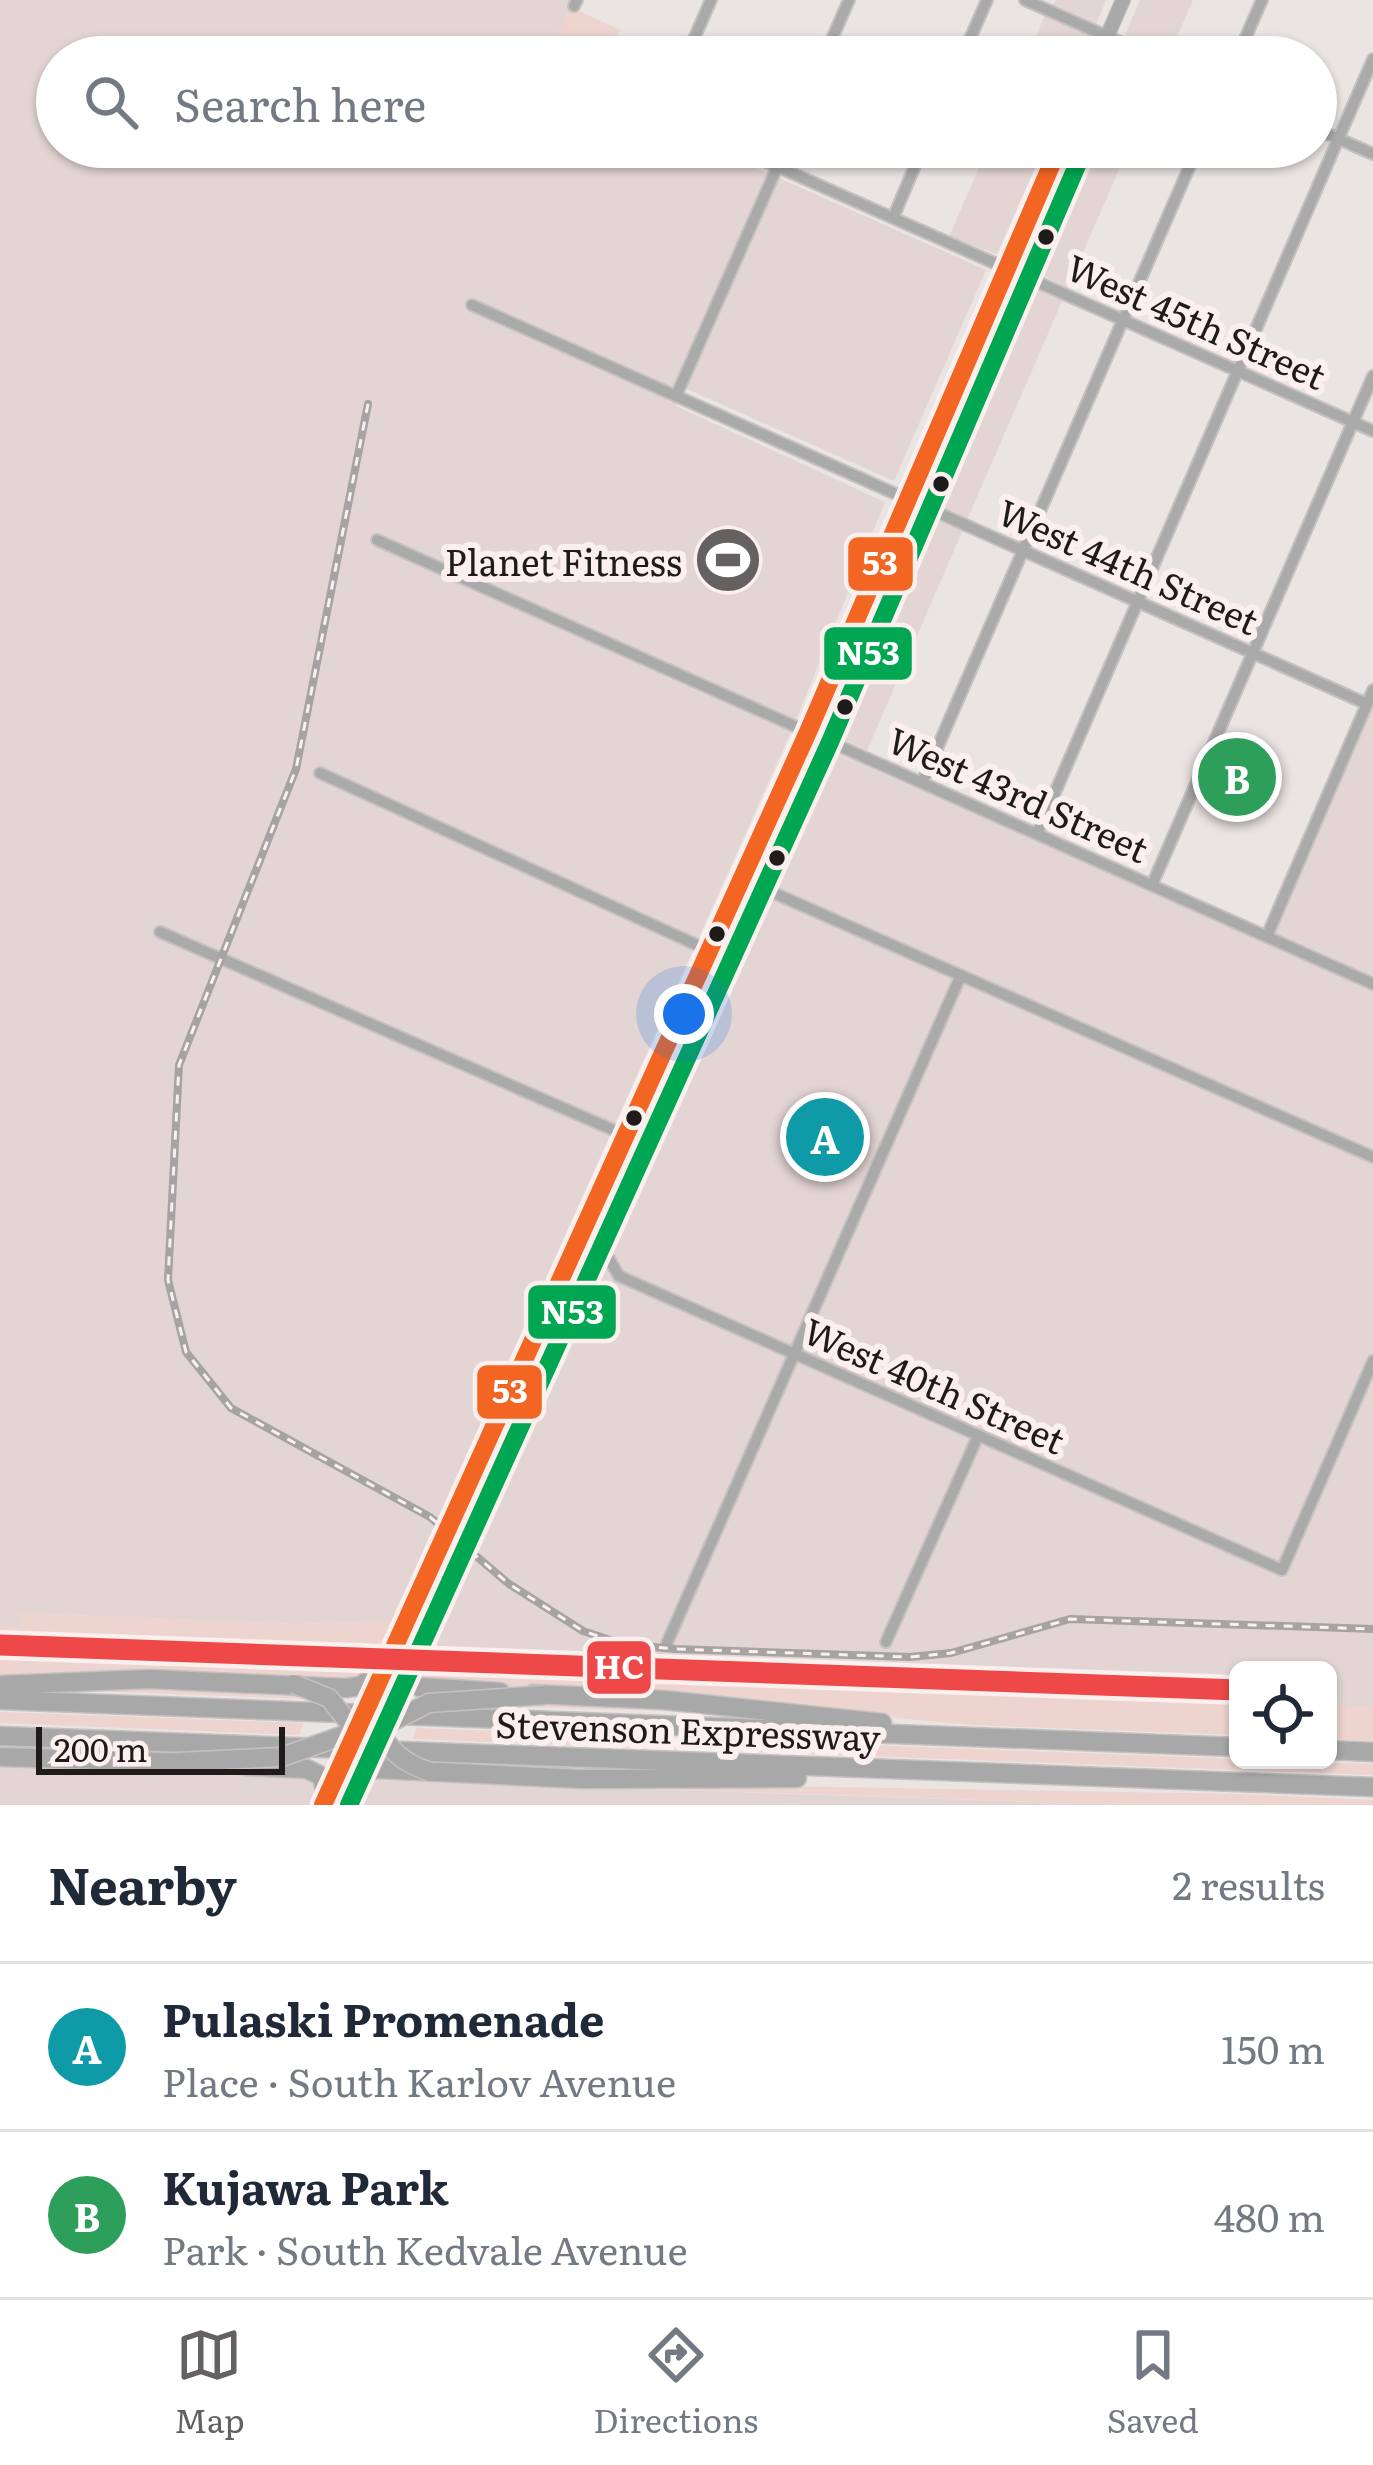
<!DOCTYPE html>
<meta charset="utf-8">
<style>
:root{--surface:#fff;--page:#f6f6f7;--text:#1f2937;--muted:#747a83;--line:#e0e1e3;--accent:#656160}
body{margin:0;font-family:Literata,serif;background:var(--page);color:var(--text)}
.controls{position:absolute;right:36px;bottom:36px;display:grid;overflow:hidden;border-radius:18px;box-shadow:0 3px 9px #0004}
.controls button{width:108px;height:108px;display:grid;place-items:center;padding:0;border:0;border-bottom:3px solid var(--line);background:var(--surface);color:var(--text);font:60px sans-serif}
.scale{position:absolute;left:36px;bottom:30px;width:249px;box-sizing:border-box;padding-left:12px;border:6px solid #1e1b1a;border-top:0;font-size:33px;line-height:42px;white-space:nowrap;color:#1e1b1a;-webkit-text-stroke:9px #fbf0ee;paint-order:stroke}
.you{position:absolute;left:684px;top:1014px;width:42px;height:42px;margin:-30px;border:9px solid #fff;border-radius:50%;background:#1a73e8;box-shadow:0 0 0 18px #1a73e833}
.badge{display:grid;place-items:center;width:78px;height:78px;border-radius:50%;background:var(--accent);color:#fff;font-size:39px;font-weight:700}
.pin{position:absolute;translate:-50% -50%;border:6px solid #fff;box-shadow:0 3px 12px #0006}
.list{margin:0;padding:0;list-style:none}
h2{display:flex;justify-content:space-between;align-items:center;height:156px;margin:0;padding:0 48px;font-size:51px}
h2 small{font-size:39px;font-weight:400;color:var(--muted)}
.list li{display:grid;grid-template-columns:78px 1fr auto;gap:36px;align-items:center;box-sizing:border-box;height:168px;padding:0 48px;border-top:3px solid var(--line)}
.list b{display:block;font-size:45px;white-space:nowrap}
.list p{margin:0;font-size:39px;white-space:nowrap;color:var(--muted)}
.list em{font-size:39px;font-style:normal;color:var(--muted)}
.icon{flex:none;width:66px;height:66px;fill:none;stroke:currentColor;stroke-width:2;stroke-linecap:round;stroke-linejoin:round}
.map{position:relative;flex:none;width:1373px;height:1805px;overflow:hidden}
.search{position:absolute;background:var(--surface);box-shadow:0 3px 9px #0004;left:36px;right:36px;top:36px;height:132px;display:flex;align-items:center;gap:30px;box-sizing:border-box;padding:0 42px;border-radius:66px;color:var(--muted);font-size:45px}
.sheet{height:492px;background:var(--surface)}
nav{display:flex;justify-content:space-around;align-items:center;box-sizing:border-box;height:168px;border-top:3px solid var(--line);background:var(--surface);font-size:33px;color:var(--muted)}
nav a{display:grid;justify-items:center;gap:6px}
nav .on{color:var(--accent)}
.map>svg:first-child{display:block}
</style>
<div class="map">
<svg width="1373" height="1805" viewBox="0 0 1373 1805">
<rect width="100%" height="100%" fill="#eae4e3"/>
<path fill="#e3d5d3" d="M 0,0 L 573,0 L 549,57 L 57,57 L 57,147 L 709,147 L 986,270 L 894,481 L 685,388 L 676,406 L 885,502 L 796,720 L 646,653 L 641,666 L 791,732 L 392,1621 L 297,1624 L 21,1613 L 19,1626 L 0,1626 Z
M 1056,0 L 1106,0 L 1096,24 L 1053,5 Z
M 1140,0 L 1193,0 L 1168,57 L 1124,37 Z
M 1045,15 L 1092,36 L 1083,57 L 1027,57 Z
M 988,147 L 1044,147 L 997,254 L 949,237 Z
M 1077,147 L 1129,147 L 1067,289 L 1026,265 Z
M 1019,282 L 1063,299 L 967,520 L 924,500 Z
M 918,514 L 963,530 L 867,750 L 824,731 Z
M 1373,706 L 1373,1707 L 1328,1705 L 1328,1670 L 1238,1670 L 1238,1702 L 411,1670 L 489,1482 L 818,745 L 1269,944 Z
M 0,1642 L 376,1656 L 371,1668 L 0,1654 Z
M 0,1764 L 314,1778 L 1124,1805 L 0,1805 Z"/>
<path fill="#edd4cf" d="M 570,7 L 621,30 L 605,57 L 549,57 Z
M 1227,742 L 1271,761 L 1249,812 L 1204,792 Z
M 21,1613 L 297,1624 L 392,1621 L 376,1656 L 0,1642 L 0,1626 L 19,1626 Z
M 0,1654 L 371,1668 L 358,1680 L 0,1677 Z
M 411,1670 L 1238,1702 L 1238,1735 L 972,1725 L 626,1693 L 420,1684 Z
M 131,1686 L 291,1689 L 315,1699 L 84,1691 Z
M 542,1701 L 749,1713 L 456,1705 Z
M 1328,1705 L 1373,1707 L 1373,1741 L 1328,1739 Z
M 0,1712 L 304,1723 L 299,1735 L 0,1723 Z
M 417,1728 L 1373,1764 L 1373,1775 L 412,1739 Z
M 365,1779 L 1242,1794 L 1373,1800 L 1373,1805 L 1124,1805 Z"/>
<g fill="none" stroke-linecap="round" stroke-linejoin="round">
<defs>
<path id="street" d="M 1025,0 L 1154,57
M 574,6 L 577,0
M 686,57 L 711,0
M 824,57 L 849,0
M 962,57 L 987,0
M 1237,57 L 1262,0
M 1316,129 L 1373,154
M 733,147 L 1373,431
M 893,218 L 923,147
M 472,305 L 1367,704
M 676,396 L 786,147
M 377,540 L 1373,984
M 320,773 L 710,951
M 922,783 L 1198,147
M 1037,834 L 1373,59
M 742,879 L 1373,1157
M 1152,885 L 1373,376
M 160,932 L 627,1136
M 1267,936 L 1373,690
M 584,1233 L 598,1240 L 619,1276 L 1282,1570 L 1373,1361
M 886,1642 L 978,1436
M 667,1643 L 961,975"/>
<path id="secondary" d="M 1098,57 L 1123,0
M 472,1475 L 808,732 L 1059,147
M 483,1479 L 515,1403 L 514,1391
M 335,1805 L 345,1783"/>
<path id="highway" d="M 403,1655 L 405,1678 L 419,1687 L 500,1692
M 0,1685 L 149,1679 L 346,1688 L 360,1686 L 384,1670
M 533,1694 L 664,1700 L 882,1723
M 0,1700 L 1238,1747
M 0,1736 L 1373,1787
M 1328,1750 L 1373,1752
M 0,1757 L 193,1763
M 245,1766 L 307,1769 L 321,1776 L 327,1796
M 345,1783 L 376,1769 L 581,1779 L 797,1778"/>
</defs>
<use href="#street" stroke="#c4c1c0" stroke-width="14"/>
<use href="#secondary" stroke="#c4c1c0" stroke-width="16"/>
<use href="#highway" stroke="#c4c1c0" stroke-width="21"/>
<use href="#street" stroke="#abaaab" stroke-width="10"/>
<use href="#secondary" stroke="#aaa9aa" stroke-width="14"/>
<use href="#highway" stroke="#a9a8a8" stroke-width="18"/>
<defs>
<path id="rail" d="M 368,404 L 296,769 L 179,1065 L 168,1280 L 186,1352 L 231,1408 L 430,1517 L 509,1584 L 583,1631 L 622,1644 L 675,1649 L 910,1657 L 951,1653 L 1070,1619 L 1373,1629"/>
</defs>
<use href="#rail" stroke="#a6a3a3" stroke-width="8"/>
<use href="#rail" stroke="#fbf0ee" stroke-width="3" stroke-dasharray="9" stroke-linecap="butt"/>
<defs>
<path id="secondary-bridge" d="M 356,1756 L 483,1479
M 339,1767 L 472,1475"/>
<path id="highway-bridge" d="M 294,1684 L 329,1698 L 349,1723
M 379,1705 C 376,1741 398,1762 431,1772
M 379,1728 L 429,1703 L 545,1695
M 178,1762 L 282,1757 L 344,1735
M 345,1783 L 355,1747"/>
</defs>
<use href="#secondary-bridge" stroke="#c4c1c0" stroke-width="16" stroke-linecap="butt"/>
<use href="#highway-bridge" stroke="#c4c1c0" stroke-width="21" stroke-linecap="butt"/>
<use href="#secondary-bridge" stroke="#aaa9aa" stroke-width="14"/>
<use href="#highway-bridge" stroke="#a9a8a8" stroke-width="18"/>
<defs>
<path id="bus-1" d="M 323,1805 L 808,732 L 1059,147"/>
<path id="bus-2" d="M 349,1805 L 830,742 L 1081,156"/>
</defs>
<use href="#bus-1" stroke="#fbf0ee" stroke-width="27"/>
<use href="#bus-2" stroke="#fbf0ee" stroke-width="27"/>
<use href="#bus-1" stroke="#f26522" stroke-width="18"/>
<use href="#bus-2" stroke="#00a651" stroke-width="18"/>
<defs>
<path id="rail-1" d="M 0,1645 L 1238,1690"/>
</defs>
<use href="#rail-1" stroke="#fbf0ee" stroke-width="30"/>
<use href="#rail-1" stroke="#ee4848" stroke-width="21"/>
</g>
<defs>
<symbol id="stadium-disc" viewBox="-11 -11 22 22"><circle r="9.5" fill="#656160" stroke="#fbf0ee"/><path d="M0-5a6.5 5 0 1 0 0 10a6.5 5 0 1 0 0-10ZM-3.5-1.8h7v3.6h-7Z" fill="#fff"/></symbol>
</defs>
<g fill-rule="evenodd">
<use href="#stadium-disc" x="690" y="522" width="76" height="76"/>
</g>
<g fill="#1e1b1a" stroke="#fbf0ee" stroke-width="4.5">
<circle cx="1046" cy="237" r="10"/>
<circle cx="941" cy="484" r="10"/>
<circle cx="845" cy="707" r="10"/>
<circle cx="777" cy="858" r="10"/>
<circle cx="717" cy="934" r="10"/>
<circle cx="634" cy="1118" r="10"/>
</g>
<g text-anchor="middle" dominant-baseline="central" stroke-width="12" stroke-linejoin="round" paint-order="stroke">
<g font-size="36" fill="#1e1b1a" stroke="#fbf0ee">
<text transform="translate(1197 320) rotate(24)">West 45th Street</text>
<text transform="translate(1129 565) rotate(24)">West 44th Street</text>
<text transform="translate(1019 793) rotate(24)">West 43rd Street</text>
<text transform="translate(935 1384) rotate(24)">West 40th Street</text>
<text transform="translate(688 1729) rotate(2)">Stevenson Expressway</text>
</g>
<g font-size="36" fill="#1e1b1a" stroke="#fbf0ee" text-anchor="end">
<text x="682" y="560">Planet Fitness</text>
</g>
</g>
<g stroke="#fbf0ee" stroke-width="4.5">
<rect x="846" y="535" width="69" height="58" rx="12" fill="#f26522"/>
<rect x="822" y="625" width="92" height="57" rx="12" fill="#00a651"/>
<rect x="526" y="1283" width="92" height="58" rx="12" fill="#00a651"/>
<rect x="475" y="1363" width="69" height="58" rx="12" fill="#f26522"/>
<rect x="585" y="1639" width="68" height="57" rx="12" fill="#ee4848"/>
</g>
<g font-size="33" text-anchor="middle" font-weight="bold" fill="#fff">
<text x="880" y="575">53</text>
<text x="868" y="665">N53</text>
<text x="572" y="1324">N53</text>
<text x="510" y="1403">53</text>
<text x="619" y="1679">HC</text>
</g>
</svg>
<div class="controls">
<button><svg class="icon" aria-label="locate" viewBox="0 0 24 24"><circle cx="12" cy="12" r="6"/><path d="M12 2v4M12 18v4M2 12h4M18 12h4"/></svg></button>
</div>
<div class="scale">200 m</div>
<div class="you"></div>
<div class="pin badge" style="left:825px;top:1137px;background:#0f9aa8">A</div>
<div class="pin badge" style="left:1237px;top:777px;background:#2e9e5b">B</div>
<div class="search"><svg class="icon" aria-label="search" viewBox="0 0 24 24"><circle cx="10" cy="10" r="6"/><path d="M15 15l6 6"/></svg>Search here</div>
</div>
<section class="sheet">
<h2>Nearby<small>2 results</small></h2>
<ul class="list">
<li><span class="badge" style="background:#0f9aa8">A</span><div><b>Pulaski Promenade</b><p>Place · South Karlov Avenue</p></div><em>150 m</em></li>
<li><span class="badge" style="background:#2e9e5b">B</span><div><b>Kujawa Park</b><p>Park · South Kedvale Avenue</p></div><em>480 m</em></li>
</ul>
</section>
<nav>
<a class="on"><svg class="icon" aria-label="map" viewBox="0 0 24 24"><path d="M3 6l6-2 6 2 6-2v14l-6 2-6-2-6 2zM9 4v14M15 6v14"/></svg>Map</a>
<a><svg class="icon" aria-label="directions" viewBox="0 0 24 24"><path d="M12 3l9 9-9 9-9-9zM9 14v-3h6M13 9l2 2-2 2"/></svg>Directions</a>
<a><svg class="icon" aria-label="saved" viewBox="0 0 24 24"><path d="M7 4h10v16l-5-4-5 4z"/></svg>Saved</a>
</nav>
